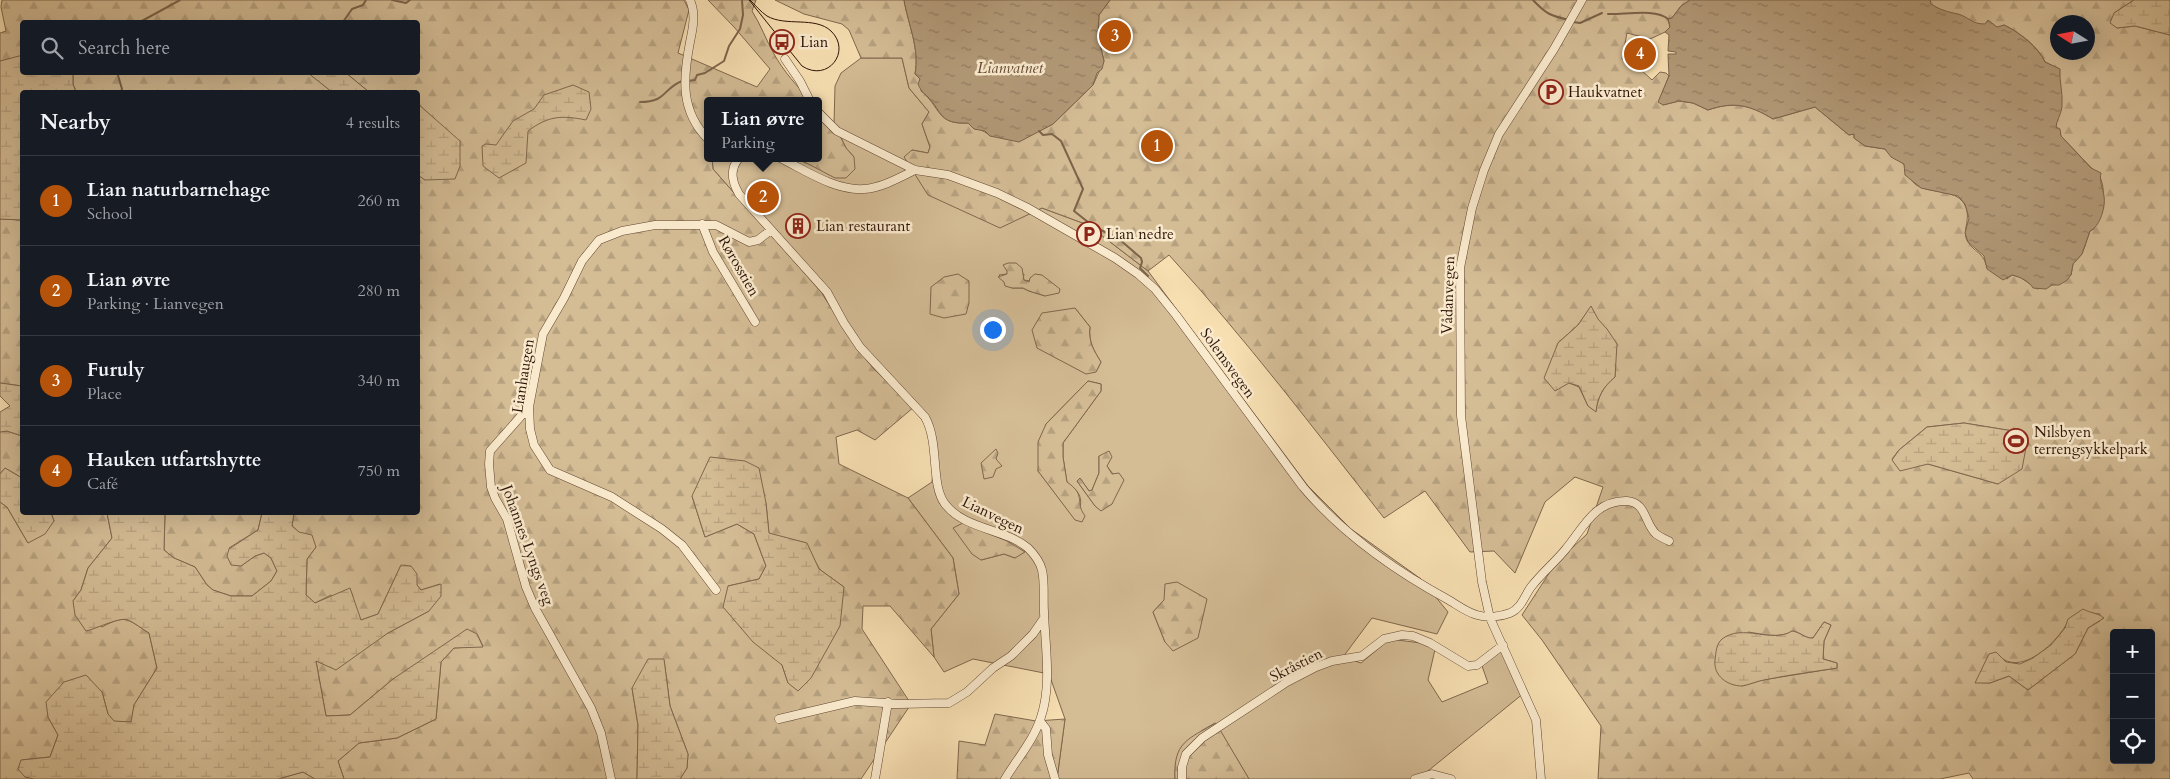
<!DOCTYPE html>
<meta charset="utf-8">
<style>
:root{--surface:#171b24;--page:#20242c;--text:#f1f3f6;--muted:#9ea1a6;--line:#363941;--accent:#b45309}
body{margin:0;font-family:Cardo,serif;background:var(--page);color:var(--text)}
.controls{position:absolute;right:15px;bottom:15px;display:grid;overflow:hidden;border-radius:5px;box-shadow:0 5px 20px #0002}
.controls button{width:45px;height:45px;display:grid;place-items:center;padding:0;border:0;border-bottom:1px solid var(--line);background:var(--surface);color:var(--text);font:25px sans-serif}
.compass{position:absolute;left:2050px;top:15px;width:45px;height:45px;border-radius:50%;background:var(--surface);box-shadow:0 5px 20px #0002;rotate:281deg}
.you{position:absolute;left:992px;top:329px;width:18px;height:18px;margin:-12px;border:4px solid #fff;border-radius:50%;background:#1a73e8;box-shadow:0 0 0 8px #1a73e833}
.badge{display:grid;place-items:center;width:32px;height:32px;border-radius:50%;background:var(--accent);color:#fff;font-size:16px;font-weight:700}
.pin{position:absolute;translate:-50% -50%;border:2px solid #fff;box-shadow:0 1px 5px #0006}
.popup{position:absolute;left:704px;top:97px;width:118px;height:65px;box-sizing:border-box;display:grid;place-content:center;border-radius:5px;background:var(--surface);filter:drop-shadow(0 1px 4px #0005);font-size:16px;white-space:nowrap;color:var(--muted)}
.popup b{font-size:19px;color:var(--text)}
.popup::after{content:'';position:absolute;left:50%;top:100%;margin-left:-10px;border:10px solid transparent;border-top-color:var(--surface)}
.list{margin:0;padding:0;list-style:none}
h2{display:flex;justify-content:space-between;align-items:center;height:65px;margin:0;padding:0 20px;font-size:21px}
h2 small{font-size:16px;font-weight:400;color:var(--muted)}
.list li{display:grid;grid-template-columns:32px 1fr auto;gap:15px;align-items:center;box-sizing:border-box;height:90px;padding:0 20px;border-top:1px solid var(--line)}
.list b{display:block;font-size:19px;white-space:nowrap}
.list p{margin:0;font-size:16px;white-space:nowrap;color:var(--muted)}
.list em{font-size:16px;font-style:normal;color:var(--muted)}
.icon{flex:none;width:28px;height:28px;fill:none;stroke:currentColor;stroke-width:2;stroke-linecap:round;stroke-linejoin:round}
.map{position:relative;flex:none;width:2170px;height:779px;overflow:hidden}
.search{position:absolute;background:var(--surface);box-shadow:0 5px 20px #0002;left:20px;top:20px;width:400px;height:55px;display:flex;align-items:center;gap:12px;box-sizing:border-box;padding:0 18px;border-radius:5px;color:var(--muted);font-size:19px}
.panel{position:absolute;background:var(--surface);box-shadow:0 5px 20px #0002;left:20px;top:90px;width:400px;height:425px;border-radius:5px}
.map>svg:first-child{display:block}
</style>
<div class="map">
<svg width="2170" height="779" viewBox="0 0 2170 779">
<defs>
<pattern id="forest-firs" width="22" height="20" patternUnits="userSpaceOnUse" patternTransform="scale(1.25)"><rect width="22" height="20" fill="#d4bc95"/><path d="M5 1l3.5 6h-7zM16 11l3.5 6h-7z" fill="#b6a17f"/></pattern>
<pattern id="wetland-marsh" width="20" height="14" patternUnits="userSpaceOnUse" patternTransform="scale(1.25)"><rect width="20" height="14" fill="#d4bc95"/><path d="M1 5h8M5 5V1M11 12h8M15 12V8" fill="none" stroke="#b6a17f"/></pattern>
<pattern id="water-ripples" width="26" height="14" patternUnits="userSpaceOnUse" patternTransform="scale(1.25)"><rect width="26" height="14" fill="#b29977"/><path d="M2 4q2-2 4 0t4 0M15 11q2-2 4 0t4 0" fill="none" stroke="#917b60"/></pattern>
</defs>
<rect width="100%" height="100%" fill="#f7dfb2"/>
<filter id="stains"><feTurbulence type="fractalNoise" baseFrequency=".004" numOctaves="4"/><feColorMatrix values="0 0 0 0 .2 0 0 0 0 .09 0 0 0 0 .02 0 0 0 .5 -.17"/></filter>
<radialGradient id="worn" r=".72"><stop offset=".6" stop-color="#630" stop-opacity="0"/><stop offset="1" stop-color="#630" stop-opacity=".3"/></radialGradient>
<path fill="#d4bc95" stroke="#80674d" fill-rule="evenodd" d="M 861,58 L 902,58 L 909,88 L 929,112 L 922,124 L 930,147 L 928,153 L 912,150 L 1000,227 L 1042,208 L 1088,225 L 1148,271 L 1308,486 L 1351,529 L 1421,579 L 1448,612 L 1437,634 L 1372,618 L 1343,657 L 1361,663 L 1390,639 L 1436,645 L 1428,680 L 1442,702 L 1488,683 L 1481,663 L 1501,650 L 1524,693 L 1418,779 L 1249,779 L 1215,723 L 1201,731 L 1175,771 L 1175,779 L 1057,779 L 1065,719 L 1049,674 L 973,659 L 944,672 L 934,657 L 931,629 L 959,594 L 953,558 L 908,498 L 932,482 L 934,457 L 926,423 L 914,407 L 874,369 L 858,350 L 821,292 L 713,169 L 712,158 L 797,158 L 805,163 L 854,157 L 846,148 L 834,124 L 835,86 L 841,73 ZM 1008,271 L 1024,274 L 1023,280 L 1031,281 L 1045,296 C 1037,293 1029,292 1023,288 L 1012,288 L 999,275 L 1007,274 ZM 1075,308 L 1090,327 C 1088,341 1094,351 1101,362 L 1096,372 ZM 1088,381 L 1101,384 L 1101,391 L 1063,443 L 1063,457 L 1067,483 C 1083,493 1084,503 1075,519 L 1038,471 L 1046,424 ZM 1099,456 L 1113,474 L 1112,504 L 1101,510 L 1095,506 L 1077,481 L 1080,478 L 1089,491 L 1092,490 L 1099,473 ZM 1007,541 L 1015,558 L 1004,554 L 981,560 ZM 1164,600 L 1165,642 L 1153,612 Z"/>
<path fill="url(#forest-firs)" stroke="#80674d" fill-rule="evenodd" d="M 2,0 L 684,0 L 689,10 L 678,53 L 757,87 L 770,69 L 734,27 L 708,0 L 756,0 L 752,11 C 761,25 766,40 774,54 C 784,72 797,86 811,101 L 708,101 L 708,158 L 712,158 L 713,169 L 821,292 L 858,350 L 874,369 L 914,407 L 875,440 L 857,430 L 836,437 L 839,464 L 908,498 L 953,558 L 959,594 L 931,629 L 934,657 L 890,606 L 863,606 L 862,629 L 911,704 L 861,779 L 680,779 L 687,768 L 688,754 L 670,706 L 664,660 L 632,688 L 638,725 L 637,779 L 344,779 L 338,761 L 359,743 L 397,738 L 436,719 L 441,662 L 454,648 L 483,646 L 477,634 L 393,679 L 350,715 L 326,716 L 316,661 L 388,633 L 429,611 L 440,584 L 421,590 L 401,565 L 378,614 L 361,620 L 331,595 L 315,603 L 306,595 L 307,559 L 316,547 L 292,526 L 294,513 L 418,512 L 418,175 L 425,180 L 460,142 L 418,104 L 418,92 L 369,92 L 346,73 L 418,72 L 418,22 L 22,22 L 22,56 L 0,61 L 0,33 L 6,31 L 1,7 ZM 692,496 L 766,503 L 769,534 L 806,543 L 819,569 L 844,587 L 788,683 L 782,665 L 728,586 L 759,579 L 766,566 L 754,534 L 737,524 L 705,537 Z
M 775,0 L 904,0 C 908,24 920,49 915,74 L 920,79 L 921,91 C 941,107 936,125 968,123 C 975,129 983,129 990,136 L 1039,131 L 1053,124 L 1093,85 L 1104,61 L 1098,36 L 1099,15 L 1110,0 L 1690,0 L 1681,6 L 1672,18 L 1668,19 L 1670,27 L 1665,32 L 1650,39 L 1627,33 L 1622,59 L 1641,70 L 1652,80 L 1660,72 L 1666,73 L 1669,76 L 1659,101 L 1663,105 L 1679,101 L 1693,103 L 1708,110 C 1734,101 1750,105 1773,119 L 1815,107 L 1849,135 L 1854,134 L 1854,138 L 1865,146 L 1885,149 C 1891,157 1902,161 1905,166 C 1910,174 1910,183 1920,187 C 1934,193 1954,190 1963,202 C 1974,218 1960,230 1968,242 C 1974,252 1984,253 1986,265 L 2007,279 L 2012,275 L 2020,277 L 2037,289 L 2052,285 L 2071,275 L 2073,264 L 2082,254 L 2090,231 L 2094,229 C 2100,211 2108,196 2100,177 L 2061,136 L 2056,127 L 2057,118 L 2061,110 L 2059,69 L 2045,62 C 2039,47 2019,32 2004,25 L 1998,28 C 1990,23 1983,26 1974,23 C 1968,22 1963,15 1956,14 C 1947,13 1939,9 1930,4 L 1930,0 L 2134,0 L 2114,13 L 2117,28 L 2135,26 L 2170,35 L 2170,779 L 1973,779 L 1969,773 L 1940,779 L 1598,779 L 1601,726 L 1542,640 L 1522,615 L 1555,564 L 1587,534 L 1603,487 L 1575,477 L 1545,502 L 1515,573 L 1494,551 L 1470,552 L 1425,491 L 1384,518 C 1314,429 1246,339 1169,255 L 1148,271 L 1088,225 L 1042,208 L 1000,228 L 928,195 L 904,157 L 912,150 L 928,153 L 930,147 L 922,124 L 929,112 L 909,88 L 902,58 L 861,58 L 849,30 L 842,24 L 804,14 ZM 2058,22 L 2088,22 L 2088,52 L 2058,52 ZM 1591,307 L 1598,320 L 1607,329 L 1615,364 L 1615,377 C 1603,386 1598,397 1596,411 L 1588,406 L 1579,387 L 1569,383 L 1558,343 L 1578,325 ZM 1964,423 L 2013,431 L 1998,484 L 1928,464 L 1892,459 L 1899,450 L 1927,427 ZM 2091,613 L 2100,614 L 2100,621 L 2088,628 L 2075,654 L 2028,690 L 2009,676 L 1990,683 L 1996,652 C 2017,682 2060,641 2069,619 ZM 1824,622 L 1831,625 L 1824,641 L 1823,659 L 1837,663 L 1837,668 L 1762,680 L 1742,686 L 1748,632 C 1763,634 1780,639 1793,631 C 1800,632 1806,639 1813,638 ZM 2114,633 L 2151,633 L 2151,760 L 2114,760 Z
M 308,72 L 332,92 L 76,92 L 73,84 L 73,73 Z
M 818,108 L 834,124 L 846,148 L 854,157 L 855,169 L 846,178 L 835,178 L 797,158 L 818,158 Z
M 0,219 L 22,220 L 22,386 L 0,383 Z
M 1008,263 L 1016,263 L 1022,268 L 1024,280 L 1029,282 L 1030,278 L 1035,274 L 1042,275 L 1060,289 L 1059,293 L 1045,296 C 1037,293 1029,292 1023,288 L 1012,288 L 1005,286 L 1004,282 L 998,277 L 1007,274 L 1007,271 L 1003,265 Z
M 958,274 L 969,281 L 969,303 L 966,314 L 944,318 L 930,314 L 931,287 L 944,277 Z
M 1075,308 L 1090,327 C 1088,341 1094,351 1101,362 L 1096,372 L 1086,374 L 1037,348 L 1032,330 L 1042,313 Z
M 1088,381 L 1101,384 L 1101,391 L 1063,443 L 1063,457 L 1067,482 C 1087,496 1074,501 1085,516 L 1082,522 L 1075,520 L 1038,471 L 1038,442 L 1046,424 Z
M 7,431 L 22,436 L 22,478 L 5,468 L 0,474 L 0,432 Z
M 996,449 L 998,453 L 996,459 L 1002,466 L 996,469 L 993,477 L 984,479 L 981,463 Z
M 1109,451 L 1112,457 L 1107,466 L 1112,474 L 1119,473 L 1124,480 L 1112,504 L 1101,511 L 1095,506 L 1077,481 L 1080,478 L 1089,491 L 1092,490 L 1099,473 L 1099,456 Z
M 0,502 L 7,507 L 28,543 L 54,521 L 51,513 L 107,513 L 112,538 L 88,568 L 81,590 L 73,601 L 102,627 C 126,614 127,619 149,633 L 157,668 L 134,705 L 132,722 L 114,722 L 108,714 L 102,692 L 48,717 L 58,735 L 50,757 L 22,760 L 25,777 L 34,779 L 0,779 Z
M 165,513 L 262,513 L 258,530 L 229,548 L 241,566 L 255,556 L 264,553 L 271,558 L 277,571 L 271,581 L 252,596 L 231,596 L 213,590 L 207,585 L 195,567 L 174,558 L 164,550 Z
M 963,523 L 1007,541 L 1025,552 L 1015,558 L 1004,554 L 981,560 L 972,554 L 953,528 Z
M 1177,582 L 1207,599 L 1198,638 L 1173,651 L 1165,642 L 1153,612 L 1164,600 L 1165,584 Z
M 995,714 L 1036,721 L 1065,719 L 1057,779 L 957,779 L 959,741 L 985,745 Z
M 1216,723 L 1249,779 L 1175,779 C 1173,742 1188,739 1216,723 Z
M 303,772 L 315,779 L 278,779 Z"/>
<path fill="url(#wetland-marsh)" stroke="#80674d" d="M 2134,0 L 2170,0 L 2170,35 L 2135,26 L 2117,28 L 2110,23 L 2114,13 Z
M 19,56 L 22,56 L 22,72 L 73,73 L 73,84 L 76,92 L 22,92 L 22,220 L 0,219 L 0,61 Z
M 308,73 L 346,73 L 369,92 L 332,92 Z
M 573,85 L 589,92 L 591,109 L 586,120 C 561,115 548,116 528,131 L 526,163 L 499,178 L 483,166 L 482,146 L 486,144 L 496,145 L 513,121 L 534,109 L 544,95 Z
M 418,104 L 460,141 L 460,166 L 455,179 L 425,180 L 418,175 Z
M 1591,306 L 1598,319 L 1607,329 L 1617,344 L 1615,377 C 1604,386 1597,397 1596,412 L 1588,406 L 1579,386 L 1569,383 L 1555,391 L 1544,378 L 1558,343 L 1578,325 Z
M 0,383 L 22,386 L 22,436 L 7,431 L 0,432 L 0,412 L 10,406 L 0,396 Z
M 1964,423 L 2013,431 L 2027,442 L 2022,469 L 1998,484 L 1928,464 L 1900,471 L 1892,460 L 1899,450 L 1927,427 Z
M 710,457 L 745,461 L 759,468 L 766,503 L 769,533 L 807,543 L 819,569 L 844,587 L 840,626 L 811,678 L 798,691 L 788,683 L 782,665 L 753,642 L 723,607 L 728,586 L 759,579 L 766,566 L 754,534 L 737,524 L 705,537 L 692,496 Z
M 5,468 L 22,478 L 22,512 L 51,513 L 54,521 L 45,534 L 28,543 L 7,507 L 0,502 L 0,474 Z
M 107,513 L 165,513 L 164,550 L 174,558 L 195,567 L 207,585 L 213,590 L 231,596 L 252,596 L 271,581 L 277,571 L 271,558 L 264,553 L 255,556 L 241,566 L 231,565 L 227,556 L 229,549 L 258,530 L 262,513 L 294,513 L 292,526 L 299,532 L 312,535 L 316,547 L 307,559 L 306,595 L 315,603 L 350,588 L 361,620 L 378,614 L 401,565 L 411,566 L 417,574 L 417,585 L 421,590 L 441,584 L 441,596 L 429,611 L 388,633 L 336,670 L 316,661 L 326,716 L 350,715 L 393,679 L 467,629 L 477,634 L 483,647 L 454,648 L 441,662 L 436,719 L 397,738 L 359,743 L 338,761 L 344,779 L 315,779 L 303,772 L 278,779 L 34,779 L 25,777 L 18,769 L 21,760 L 50,757 L 58,735 L 48,717 L 46,702 L 64,682 L 86,675 L 102,692 L 108,714 L 114,721 L 131,722 L 134,705 L 157,668 L 149,633 C 142,629 135,623 128,620 C 121,616 96,629 86,631 L 75,615 L 73,601 L 81,590 L 88,568 L 112,538 Z
M 2083,609 C 2090,613 2098,613 2104,618 L 2088,628 L 2075,654 L 2028,690 L 2009,676 L 1990,683 L 1975,683 L 1989,654 L 1996,652 L 2006,662 L 2020,664 L 2033,658 L 2051,645 L 2065,628 L 2068,619 Z
M 1824,622 L 1831,625 L 1824,641 L 1823,659 L 1837,663 L 1837,668 C 1812,672 1788,675 1764,680 C 1757,681 1749,685 1742,686 C 1728,686 1713,676 1715,660 C 1716,653 1716,644 1722,639 C 1743,623 1772,644 1792,631 C 1800,632 1806,639 1813,638 Z
M 648,659 L 664,659 L 670,706 L 688,754 L 687,768 L 680,779 L 637,779 L 638,725 L 632,688 Z"/>
<path fill="url(#water-ripples)" stroke="#7c6349" d="M 904,0 L 1110,0 L 1099,15 L 1098,36 L 1104,61 L 1102,69 L 1097,73 L 1093,85 L 1053,124 L 1019,142 L 990,136 L 985,131 L 974,129 L 968,123 C 939,124 943,113 928,97 C 923,92 921,91 918,84 L 920,79 L 915,74 C 920,49 908,24 904,0 Z
M 1690,0 L 1930,0 L 1931,4 C 1940,10 1948,12 1958,14 C 1969,17 1971,24 1985,24 L 1988,20 L 1997,27 L 2004,25 C 2019,32 2038,47 2045,62 L 2060,69 C 2059,81 2063,92 2062,105 C 2062,113 2057,119 2056,127 L 2060,129 L 2061,136 L 2091,168 L 2101,173 C 2099,180 2103,189 2104,196 C 2106,206 2100,227 2090,231 L 2082,254 L 2073,264 L 2071,275 L 2066,281 L 2059,285 L 2052,285 L 2046,289 L 2033,288 C 2029,281 2020,277 2012,275 L 2003,280 L 1987,269 L 1984,256 L 1968,242 L 1965,233 L 1969,218 L 1965,204 L 1958,196 L 1921,188 L 1905,175 L 1904,164 L 1891,157 L 1885,149 L 1865,146 L 1854,138 L 1854,134 L 1849,135 L 1815,107 L 1773,119 C 1750,105 1734,101 1708,110 L 1693,103 L 1679,101 L 1663,105 L 1658,102 L 1669,76 L 1668,54 L 1676,54 L 1676,52 L 1668,51 L 1669,35 L 1665,32 L 1670,27 L 1668,19 L 1672,18 L 1681,6 Z"/>
<g fill="none" stroke-linecap="round" stroke-linejoin="round">
<path stroke="#7c6349" stroke-width="2" d="M 392,0 L 406,3 L 410,0
M 1533,0 C 1546,14 1551,16 1569,20
M 1608,14 C 1623,15 1656,8 1668,19
M 140,22 L 180,0
M 343,22 L 352,9 L 363,5 L 366,0
M 1573,22 L 1580,23 L 1602,13
M 117,72 L 122,89 L 121,92
M 688,81 L 695,80 L 697,75 L 705,73 L 724,61 L 729,46 L 740,29 L 743,15 L 742,0
M 640,102 C 667,102 662,89 682,81
M 1039,131 L 1043,135 L 1052,134 L 1061,141 L 1083,189 L 1074,211 L 1088,222
M 1093,226 L 1119,239 L 1141,258 L 1142,262 L 1140,268 L 1148,276"/>
<defs>
<path id="minor" d="M 690,0 C 696,14 693,28 690,42 C 683,78 680,111 708,139
M 785,59 L 800,81 L 810,101
M 818,112 L 837,131 L 915,170 L 948,175 L 997,193 L 1026,207 L 1115,258 L 1138,274 L 1155,289 L 1176,315 L 1303,487 C 1342,533 1394,570 1447,599 C 1456,604 1466,612 1477,615 C 1487,618 1500,617 1510,613 C 1521,609 1525,595 1531,587 C 1541,574 1554,563 1565,550 C 1583,529 1594,500 1627,501 C 1646,502 1645,524 1656,534 C 1660,537 1665,539 1669,541
M 739,158 C 729,170 732,182 739,194 L 827,292 L 844,323 L 860,347 L 925,417 C 940,444 930,484 945,504 C 965,530 1004,528 1028,548 C 1034,554 1040,562 1042,570 C 1045,583 1043,598 1044,612 C 1045,645 1052,685 1041,717 C 1034,740 1017,759 1005,779
M 780,158 C 805,170 835,191 864,189 C 881,188 899,178 915,170
M 702,224 L 713,252 L 755,322
M 529,407 L 490,451 L 489,464 L 491,487 L 495,498 L 507,519 L 526,587 L 535,608 L 591,708 L 601,733 L 611,779
M 716,590 L 682,545 L 662,529 L 612,497 L 550,470 L 534,445 L 530,429 L 529,407 L 543,334 L 564,298 L 582,261 L 599,240 L 622,231 L 655,225 L 716,225 L 749,242 L 758,240 L 771,230
M 779,719 L 855,701 L 899,704 L 949,703 L 967,692 L 993,668 L 1011,656 L 1033,634 L 1044,618
M 1040,721 L 1046,729 L 1048,755 L 1055,779
M 875,779 L 888,702
M 1182,779 L 1182,767 L 1186,754 L 1202,738 L 1287,682 L 1316,667 L 1332,661 L 1362,656 L 1384,639 L 1402,635 L 1413,636 L 1430,643 L 1468,666 L 1477,665 L 1503,645
M 1415,779 L 1432,774 L 1451,779
M 1541,779 L 1536,720 L 1490,618 L 1482,582 L 1461,416 L 1460,268 L 1472,208 L 1484,170 L 1499,134 L 1554,49 L 1582,0"/>
</defs>
<use href="#minor" stroke="#5f4530" stroke-width="9"/>
<use href="#minor" stroke="#faeacd" stroke-width="8"/>
<path stroke="#2c1205" stroke-width="1" d="M 749,0 L 802,66 C 828,83 852,51 831,31 C 815,16 786,27 767,16 C 761,12 755,5 750,0"/>
</g>
<defs>
<symbol id="bus-ring" viewBox="-11 -11 22 22"><circle r="9.5" fill="#faeacd" stroke="#8f2418" stroke-width="1.5"/><path d="M-5-6H5V4H4V6H2V4H-2V6H-4V4H-5ZM-3.5-4V0h7V-4ZM-3.5 1.2v1.5H-2V1.2ZM2 1.2v1.5H3.5V1.2Z" fill="#8f2418"/></symbol>
<symbol id="parking-ring" viewBox="-11 -11 22 22"><circle r="9.5" fill="#faeacd" stroke="#8f2418" stroke-width="1.5"/><path d="M-3.5-5.5H1a3.5 3.5 0 0 1 0 7H-1V5.5H-3.5ZM-1-3.4V-.6H.8a1.4 1.4 0 0 0 0-2.8Z" fill="#8f2418"/></symbol>
<symbol id="building-ring" viewBox="-11 -11 22 22"><circle r="9.5" fill="#faeacd" stroke="#8f2418" stroke-width="1.5"/><path d="M-4-6H4V6H1V3H-1V6H-4ZM-2.5-4.3h1.7v1.8h-1.7ZM.8-4.3h1.7v1.8H.8ZM-2.5-1h1.7V.8h-1.7ZM.8-1h1.7V.8H.8Z" fill="#8f2418"/></symbol>
<symbol id="stadium-ring" viewBox="-11 -11 22 22"><circle r="9.5" fill="#faeacd" stroke="#8f2418" stroke-width="1.5"/><path d="M0-5a6.5 5 0 1 0 0 10a6.5 5 0 1 0 0-10ZM-3.5-1.8h7v3.6h-7Z" fill="#8f2418"/></symbol>
</defs>
<g fill-rule="evenodd">
<use href="#bus-ring" x="768" y="28" width="28" height="28"/>
<use href="#parking-ring" x="1537" y="78" width="28" height="28"/>
<use href="#building-ring" x="784" y="212" width="28" height="28"/>
<use href="#parking-ring" x="1075" y="220" width="28" height="28"/>
<use href="#stadium-ring" x="2002" y="427" width="28" height="28"/>
</g>
<g text-anchor="middle" dominant-baseline="central" stroke-width="5" stroke-linejoin="round" paint-order="stroke">
<g font-size="15" fill="#2c1205" stroke="#faeacd" text-anchor="start">
<text x="800" y="42">Lian</text>
<text x="1568" y="92">Haukvatnet</text>
<text x="816" y="226">Lian restaurant</text>
<text x="1106" y="234">Lian nedre</text>
<text x="2034" y="432">Nilsbyen<tspan x="2034" dy="17">terrengsykkelpark</tspan></text>
</g>
<g font-size="15" fill="#2c1205" stroke="#faeacd">
<text transform="translate(739 266) rotate(60)">Rørosstien</text>
<text transform="translate(1448 295) rotate(-88)">Vådanvegen</text>
<text transform="translate(1228 363) rotate(54)">Solemsvegen</text>
<text transform="translate(523 376) rotate(-81)">Lianhaugen</text>
<text transform="translate(993 515) rotate(26)">Lianvegen</text>
<text transform="translate(528 545) rotate(70)">Johannes Lyngs veg</text>
<text transform="translate(1296 665) rotate(-27)">Skråstien</text>
</g>
<g font-size="16" font-style="italic" fill="#624833" stroke="#faeacd">
<text x="1010" y="68">Lianvatnet</text>
</g>
</g>
<rect width="100%" height="100%" filter="url(#stains)"/>
<rect width="100%" height="100%" fill="url(#worn)"/>
</svg>
<div class="controls">
<button>+</button>
<button>−</button>
<button><svg class="icon" aria-label="locate" viewBox="0 0 24 24"><circle cx="12" cy="12" r="6"/><path d="M12 2v4M12 18v4M2 12h4M18 12h4"/></svg></button>
</div>
<svg class="compass" viewBox="-18 -18 36 36"><path d="M0-13l5 13h-10z" fill="#e53935"/><path d="M0 13l5-13h-10z" fill="#9ea1a6"/></svg>
<div class="you"></div>
<div class="pin badge" style="left:1157px;top:146px">1</div>
<div class="pin badge" style="left:763px;top:197px">2</div>
<div class="popup"><b>Lian øvre</b>Parking</div>
<div class="pin badge" style="left:1115px;top:36px">3</div>
<div class="pin badge" style="left:1640px;top:54px">4</div>
<div class="search"><svg class="icon" aria-label="search" viewBox="0 0 24 24"><circle cx="10" cy="10" r="6"/><path d="M15 15l6 6"/></svg>Search here</div>
<section class="panel">
<h2>Nearby<small>4 results</small></h2>
<ul class="list">
<li><span class="badge">1</span><div><b>Lian naturbarnehage</b><p>School</p></div><em>260 m</em></li>
<li><span class="badge">2</span><div><b>Lian øvre</b><p>Parking · Lianvegen</p></div><em>280 m</em></li>
<li><span class="badge">3</span><div><b>Furuly</b><p>Place</p></div><em>340 m</em></li>
<li><span class="badge">4</span><div><b>Hauken utfartshytte</b><p>Café</p></div><em>750 m</em></li>
</ul>
</section>
</div>
